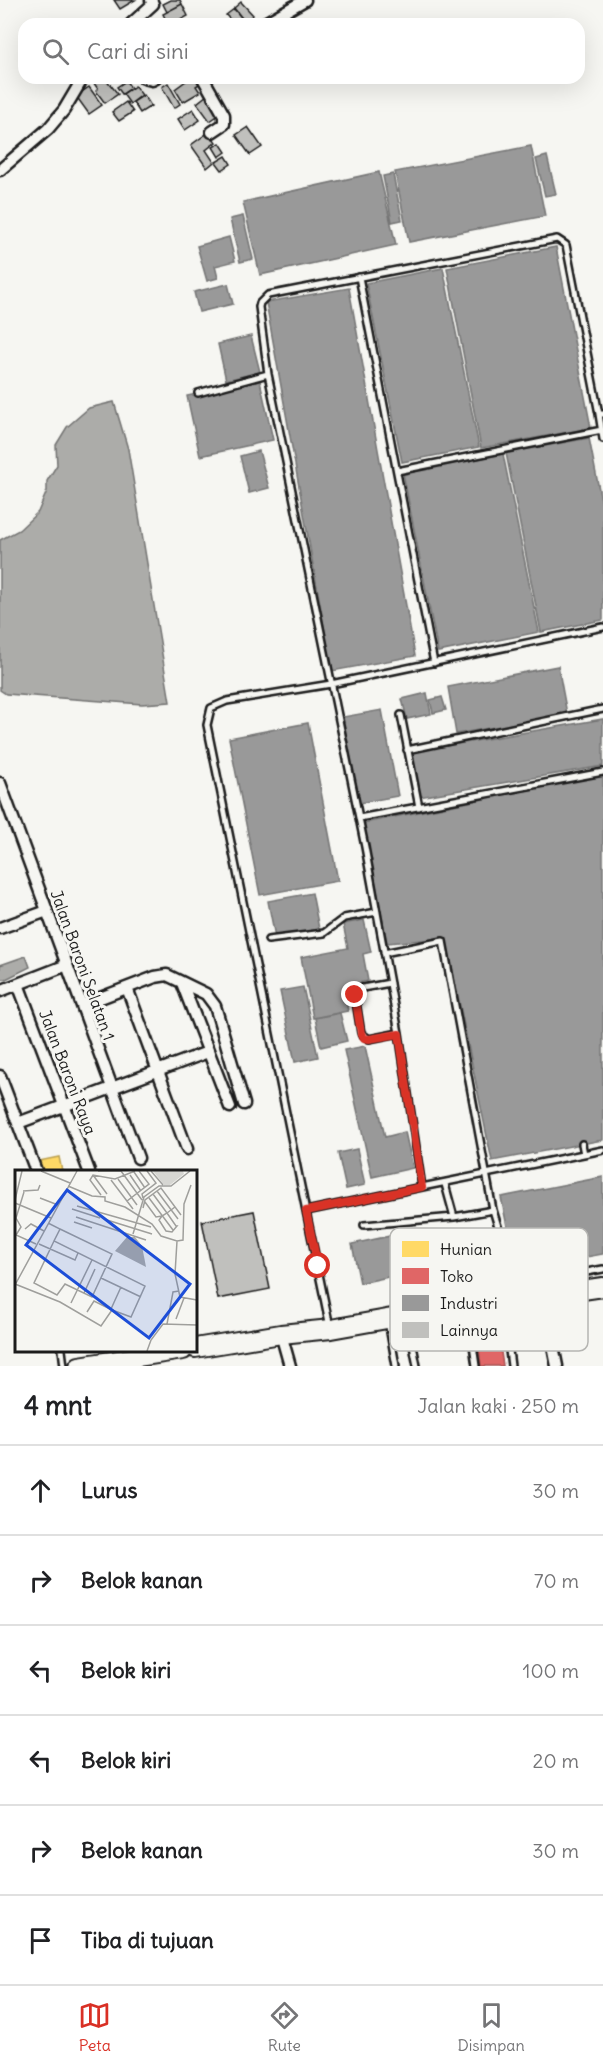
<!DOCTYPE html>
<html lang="id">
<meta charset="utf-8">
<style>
:root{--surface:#fff;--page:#f2f2f2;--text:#202124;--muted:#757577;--line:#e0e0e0;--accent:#d93025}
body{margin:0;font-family:Delius,sans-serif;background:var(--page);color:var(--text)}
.stop{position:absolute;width:18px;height:18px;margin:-14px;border:4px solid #d93025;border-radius:50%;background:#fff}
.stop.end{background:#d93025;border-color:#fff;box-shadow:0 2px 6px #0008}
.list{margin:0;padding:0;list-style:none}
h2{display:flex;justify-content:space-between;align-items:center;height:78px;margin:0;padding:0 24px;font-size:26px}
h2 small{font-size:20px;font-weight:400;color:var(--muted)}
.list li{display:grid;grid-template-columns:39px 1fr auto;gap:18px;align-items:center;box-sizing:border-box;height:90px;padding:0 24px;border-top:2px solid var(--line)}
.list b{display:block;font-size:22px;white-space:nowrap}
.list em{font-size:20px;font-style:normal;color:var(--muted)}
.icon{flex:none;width:33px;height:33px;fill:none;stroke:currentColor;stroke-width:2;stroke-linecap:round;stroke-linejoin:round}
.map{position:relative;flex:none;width:603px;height:1366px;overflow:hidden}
.search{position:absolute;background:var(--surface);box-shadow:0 6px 24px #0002;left:18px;right:18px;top:18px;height:66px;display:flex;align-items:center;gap:15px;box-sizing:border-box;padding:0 21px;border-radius:18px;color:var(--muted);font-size:22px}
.sheet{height:618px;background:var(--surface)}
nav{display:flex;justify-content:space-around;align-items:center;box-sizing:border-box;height:84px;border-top:2px solid var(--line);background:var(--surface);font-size:16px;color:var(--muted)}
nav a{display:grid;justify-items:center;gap:3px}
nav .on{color:var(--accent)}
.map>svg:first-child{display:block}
</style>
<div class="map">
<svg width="603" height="1366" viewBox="0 0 603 1366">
<rect width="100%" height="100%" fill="#f6f6f2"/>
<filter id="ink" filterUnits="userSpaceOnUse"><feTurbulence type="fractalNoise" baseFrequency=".0167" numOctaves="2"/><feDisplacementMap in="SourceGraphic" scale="12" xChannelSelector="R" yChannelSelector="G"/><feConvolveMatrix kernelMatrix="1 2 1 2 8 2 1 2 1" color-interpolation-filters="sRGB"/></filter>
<g filter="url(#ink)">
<path fill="#acaca9" stroke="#727271" stroke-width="1.5" d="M 114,402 L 128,449 L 170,702 L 142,704 L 6,694 L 0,690 L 0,540 L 19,530 L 38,512 L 47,491 L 47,481 L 57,465 L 56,445 L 67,427 L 89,408 Z
M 26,956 L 30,967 L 6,979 L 0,979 L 0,965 Z"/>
<path fill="#ffd966" stroke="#bba050" stroke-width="1.5" d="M 59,1157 L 62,1171 L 41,1171 L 39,1161 Z"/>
<path fill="#e06666" stroke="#a55050" stroke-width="1.5" d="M 499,1339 L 503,1366 L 481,1366 L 478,1341 Z"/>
<path fill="#999" stroke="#747474" stroke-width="1.5" d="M 531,146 L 545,216 L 409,242 L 395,172 Z
M 547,156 L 556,194 L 545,196 L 536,159 Z
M 379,172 L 396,245 L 260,275 L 243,202 Z
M 393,174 L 402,220 L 392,222 L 383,176 Z
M 243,216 L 253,259 L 240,262 L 230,219 Z
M 229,237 L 235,261 L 215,266 L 218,278 L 207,281 L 197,246 Z
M 556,247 L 591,428 L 481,448 L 447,268 Z
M 443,268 L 479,447 L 402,462 L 366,283 Z
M 228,284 L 233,304 L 199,312 L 194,292 Z
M 349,288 L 415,656 L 332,671 L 266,302 Z
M 251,336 L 260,372 L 226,380 L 218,344 Z
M 260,381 L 273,440 L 200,456 L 187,396 Z
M 589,438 L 603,510 L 603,620 L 541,632 L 506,453 Z
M 259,451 L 269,488 L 249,493 L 240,456 Z
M 503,454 L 539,632 L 438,652 L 403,473 Z
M 558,666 L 567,714 L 456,734 L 448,687 Z
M 427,693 L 431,714 L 407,719 L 402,699 Z
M 442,697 L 446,710 L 433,713 L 430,700 Z
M 382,710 L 398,796 L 359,803 L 343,717 Z
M 603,719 L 603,766 L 419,797 L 411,752 Z
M 308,723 L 338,881 L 260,895 L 229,738 Z
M 603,775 L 603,1140 L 492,1161 L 446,938 L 387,943 L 364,823 Z
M 312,893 L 319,929 L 275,937 L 268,901 Z
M 364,920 L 371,952 L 363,954 L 368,981 L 343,986 L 348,1011 L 313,1018 L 301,957 L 348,948 L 343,924 Z
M 303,987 L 318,1057 L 295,1062 L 280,991 Z
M 340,1013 L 347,1041 L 321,1047 L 315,1018 Z
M 365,1046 L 385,1137 L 405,1132 L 413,1168 L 372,1177 L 344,1050 Z
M 357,1149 L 365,1185 L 346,1189 L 338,1153 Z
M 603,1177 L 603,1254 L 516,1270 L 501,1197 Z
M 404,1233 L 412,1272 L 360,1283 L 352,1244 Z"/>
<path fill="#c0c0bd" stroke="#1c1c1c" stroke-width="1.5" d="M 114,0 L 135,0 L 120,9 Z
M 171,0 L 180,0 L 182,4 L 167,12 L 163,4 Z
M 241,2 L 253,15 L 245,22 L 234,8 Z
M 182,4 L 188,16 L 173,24 L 168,24 L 163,14 Z
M 234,9 L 245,22 L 243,24 L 234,24 L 226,15 Z
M 93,78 L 105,78 L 118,94 L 105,103 L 96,91 L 98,89 L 91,79 Z
M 190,78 L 198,78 L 201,83 L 196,86 L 200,92 L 183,102 L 175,89 Z
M 126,81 L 131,88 L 122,94 L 117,87 Z
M 168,83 L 180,104 L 174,108 L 162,87 Z
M 135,86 L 142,95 L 130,104 L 123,94 Z
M 89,87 L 102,105 L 89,114 L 76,96 Z
M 144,95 L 151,106 L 140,113 L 133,102 Z
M 207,95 L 220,114 L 210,121 L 197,103 Z
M 126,102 L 133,112 L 119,121 L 112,112 Z
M 193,109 L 200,120 L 185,130 L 178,119 Z
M 248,127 L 262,147 L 250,155 L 236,135 Z
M 209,132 L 216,142 L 206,150 L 214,162 L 207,168 L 191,145 Z
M 220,143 L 226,152 L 219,157 L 213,147 Z
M 226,156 L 231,164 L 222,170 L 216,162 Z
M 254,1211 L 270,1289 L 218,1299 L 202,1221 Z"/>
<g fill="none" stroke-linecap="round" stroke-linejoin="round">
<defs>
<path id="lane" d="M 359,277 L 434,663
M 198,393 L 268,374
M 599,414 L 603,439
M 397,471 L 602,430
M 401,715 L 419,807
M 407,750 L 603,709
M 359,818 L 603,772
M 268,940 L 324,933 L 344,918 L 377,912
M 384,953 L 443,941 L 493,1210 L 514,1279 L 519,1283 L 526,1283 L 603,1269
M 390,983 L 357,989 L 355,995 L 361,1033 L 369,1039 L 399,1033
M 582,1144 L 584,1154
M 445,1184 L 454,1217
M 422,1187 L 603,1150
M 306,1211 L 207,725 L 211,708 L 227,701 L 331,684 L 603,627
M 364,1225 L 454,1217 L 493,1210
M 503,1304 L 511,1366
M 468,1311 L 476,1366
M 408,1320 L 417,1366
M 388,1321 L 396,1366
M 330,1327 L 306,1211 L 422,1187 L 399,1033 L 365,847 L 268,374 L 259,307 L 260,303 L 268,295 L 557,239 L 566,245 L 599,414 L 603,414
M 62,1350 L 64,1366"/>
<path id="street" d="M 131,24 L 153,4 L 151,0
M 263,24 L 305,0
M 144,78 L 152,80 L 156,78
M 203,78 L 224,115 L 224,124 L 212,132
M 0,170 L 48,129 L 64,110 L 83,78
M 0,783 L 138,1158
M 0,928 L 47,911
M 182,983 L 230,1107
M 18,984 L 89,1171
M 127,988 L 187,1149
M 0,991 L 67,965
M 82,1005 L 155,977 L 167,975 L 206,994 L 215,1006 L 244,1104
M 0,1076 L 36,1171
M 18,1123 L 208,1052
M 543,1296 L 557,1366
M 281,1334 L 290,1366"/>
<path id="primary" d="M 195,1348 L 281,1334 L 331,1329 L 387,1319 L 603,1287
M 79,1366 L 183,1350"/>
</defs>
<use href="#lane" stroke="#1c1c1c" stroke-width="10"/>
<use href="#street" stroke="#1c1c1c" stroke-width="15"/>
<use href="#primary" stroke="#1c1c1c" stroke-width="22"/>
<use href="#lane" stroke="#f6f6f2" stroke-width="5"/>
<use href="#street" stroke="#f6f6f2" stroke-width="10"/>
<use href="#primary" stroke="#f6f6f2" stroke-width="18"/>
</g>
</g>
<g fill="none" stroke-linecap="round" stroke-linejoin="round" filter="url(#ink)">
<path stroke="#d93025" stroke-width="8" d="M 318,1266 L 306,1211 L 422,1187 L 399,1034 L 369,1039 L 364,1038 L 361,1033 L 355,995"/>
</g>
<g text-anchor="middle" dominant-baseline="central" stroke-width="6" stroke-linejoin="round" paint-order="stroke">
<g font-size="16" fill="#1c1c1c" stroke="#f6f6f2">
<text transform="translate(83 965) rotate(70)">Jalan Baroni Selatan 1</text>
<text transform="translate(68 1072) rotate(69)">Jalan Baroni Raya</text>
</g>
</g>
<g transform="translate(15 1170)">
<rect width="182" height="182" fill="#f6f6f2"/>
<path d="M 138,1 L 168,1 L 169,4 L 155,15 L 149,15 Z" fill="#d6d6d2"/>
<path d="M 112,67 L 120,67 L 127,76 L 131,97 L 100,81 Z" fill="#acaca9"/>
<path fill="none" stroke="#9f9f9c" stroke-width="1.5" d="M 26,1 L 55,13M 83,1 L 106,1M 106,1 L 127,30M 136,1 L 148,15M 119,2 L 130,18M 78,5 L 92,24M 115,5 L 126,21M 103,9 L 122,35M 96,10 L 118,39M 53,16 L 77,26 L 90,27 L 90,31 L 110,37 L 137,54 L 146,66 L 162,71 L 168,70 L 169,34 L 176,15M 8,21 L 23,20 L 25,15M 142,21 L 163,49M 9,22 L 1,48 L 6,57 L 1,65 L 21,74M 138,24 L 152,43 L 161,56 L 162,56 L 157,62 L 151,61 L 144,50 L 147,46 L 152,43 L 160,37M 86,25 L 75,10 L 78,5 L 100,9 L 120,1M 25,28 L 43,35M 128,28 L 127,24 L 141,13 L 132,1M 134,28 L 158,60M 0,30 L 7,1M 112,31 L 134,14 L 124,1M 130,32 L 141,47 L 147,46M 0,33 L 36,48M 62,36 L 136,57M 128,38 L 130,30 L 146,18 L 166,45M 57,39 L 85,48M 61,47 L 131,70M 92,50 L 137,64M 59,52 L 77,58M 10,59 L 16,54 L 29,61M 118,64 L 129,27 L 144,16 L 156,16 L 175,1M 39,71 L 19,113 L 42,125 L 50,114 L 77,127 L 97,84 L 45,59M 162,71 L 160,104 L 165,127 L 182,130M 24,74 L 60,90 L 63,83M 86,108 L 126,127M 0,114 L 45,132 L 86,156 L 97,140 L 116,147 L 130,116 L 39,71 L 45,59 L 33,53M 0,115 L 62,1M 69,123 L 80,99M 56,133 L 77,90M 96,139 L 106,117M 72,142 L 79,131 L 97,140M 161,149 L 169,128M 152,154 L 158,122 L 164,121M 132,181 L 136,170 L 148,154 L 182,155"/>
<path fill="#1d4ed8" fill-opacity="0.15" stroke="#1d4ed8" stroke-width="3" d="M 52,20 L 175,114 L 134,168 L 11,75 Z"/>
<rect width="182" height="182" fill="none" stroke="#1c1c1c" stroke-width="3"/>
</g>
<rect x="390" y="1228" width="198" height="123" rx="9" fill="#f6f6f2" stroke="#b5b5b2" stroke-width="1.5"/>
<rect x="402" y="1241" width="27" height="16" fill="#ffd966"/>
<rect x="402" y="1268" width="27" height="16" fill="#e06666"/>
<rect x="402" y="1295" width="27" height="16" fill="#999"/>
<rect x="402" y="1322" width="27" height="16" fill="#c0c0bd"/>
<g font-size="16" fill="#1c1c1c">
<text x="440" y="1255">Hunian</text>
<text x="440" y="1282">Toko</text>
<text x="440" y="1309">Industri</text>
<text x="440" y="1336">Lainnya</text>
</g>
</svg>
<div class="stop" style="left:318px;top:1266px"></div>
<div class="stop end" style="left:355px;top:995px"></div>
<div class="search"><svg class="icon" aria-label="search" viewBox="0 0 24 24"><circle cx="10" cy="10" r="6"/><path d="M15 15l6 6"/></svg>Cari di sini</div>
</div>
<section class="sheet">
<h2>4 mnt<small>Jalan kaki · 250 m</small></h2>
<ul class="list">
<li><svg class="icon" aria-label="ahead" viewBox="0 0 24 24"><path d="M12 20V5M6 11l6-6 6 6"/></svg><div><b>Lurus</b></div><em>30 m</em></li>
<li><svg class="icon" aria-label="right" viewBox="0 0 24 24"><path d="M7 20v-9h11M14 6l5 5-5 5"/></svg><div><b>Belok kanan</b></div><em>70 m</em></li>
<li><svg class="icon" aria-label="left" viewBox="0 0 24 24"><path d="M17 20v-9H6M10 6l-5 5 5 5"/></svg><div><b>Belok kiri</b></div><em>100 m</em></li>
<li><svg class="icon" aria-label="left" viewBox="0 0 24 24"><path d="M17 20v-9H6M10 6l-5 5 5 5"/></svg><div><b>Belok kiri</b></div><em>20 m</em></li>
<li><svg class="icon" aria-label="right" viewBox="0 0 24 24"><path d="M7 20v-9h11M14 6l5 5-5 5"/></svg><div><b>Belok kanan</b></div><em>30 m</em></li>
<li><svg class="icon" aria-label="arrive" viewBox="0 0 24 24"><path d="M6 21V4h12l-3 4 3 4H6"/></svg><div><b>Tiba di tujuan</b></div></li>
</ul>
</section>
<nav>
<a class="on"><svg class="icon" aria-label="map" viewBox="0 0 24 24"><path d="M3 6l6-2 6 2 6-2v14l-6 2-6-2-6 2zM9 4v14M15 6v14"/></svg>Peta</a>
<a><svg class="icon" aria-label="directions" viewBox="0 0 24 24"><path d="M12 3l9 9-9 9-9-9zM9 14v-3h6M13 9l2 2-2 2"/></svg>Rute</a>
<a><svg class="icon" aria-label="saved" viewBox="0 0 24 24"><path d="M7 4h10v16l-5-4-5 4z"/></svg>Disimpan</a>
</nav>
